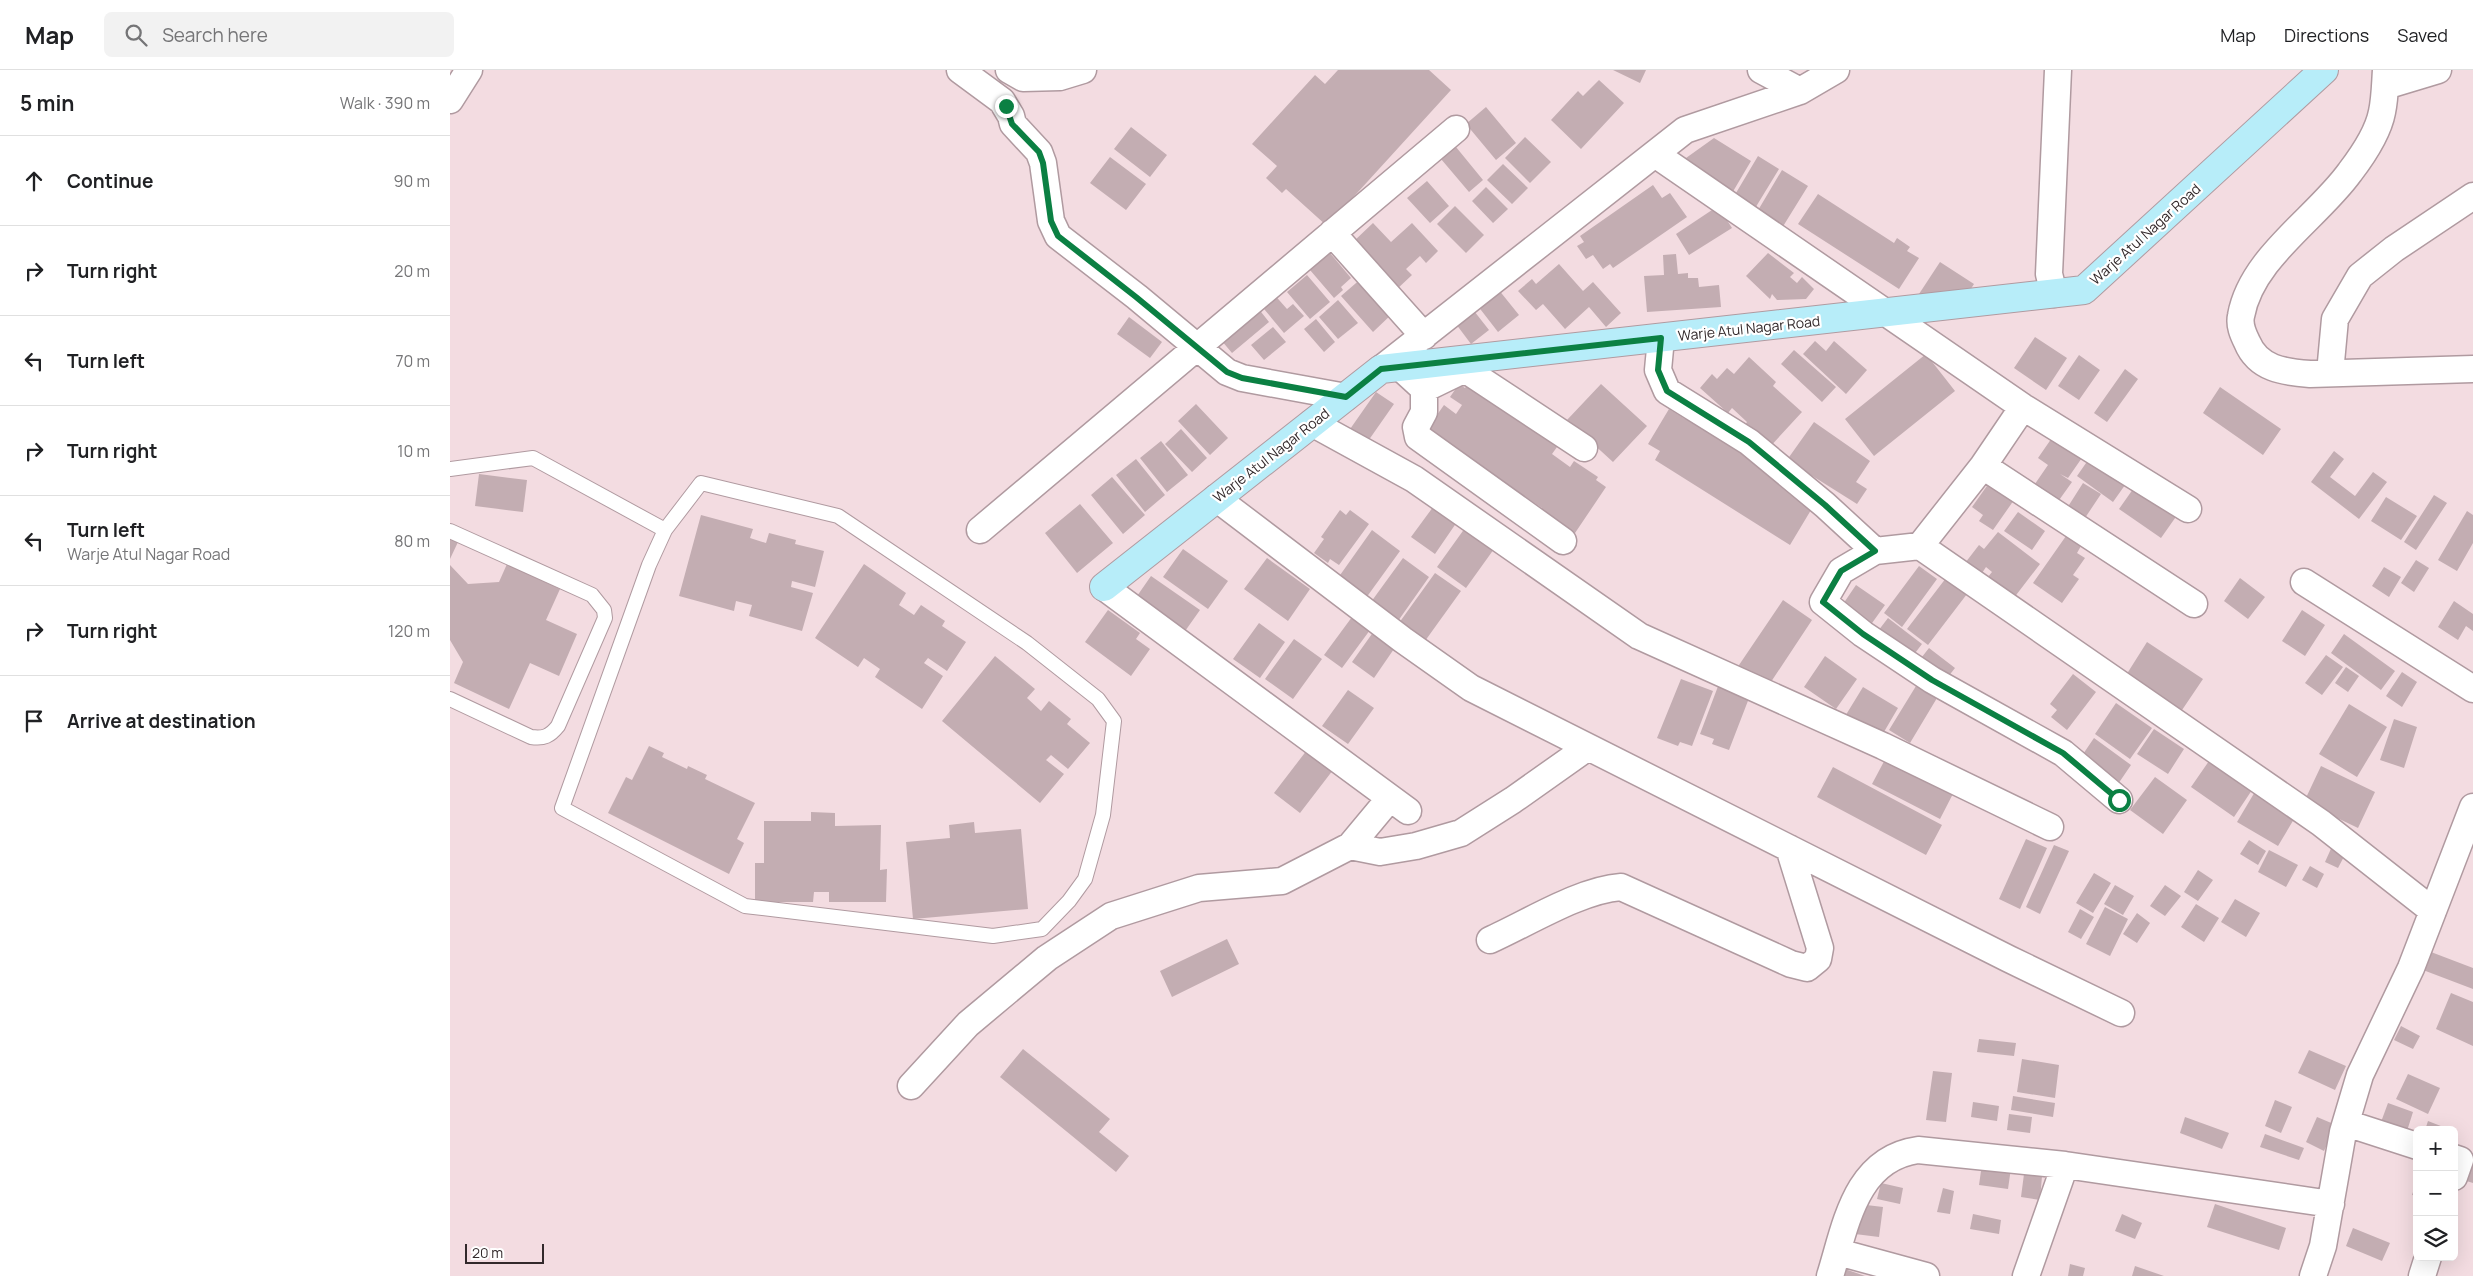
<!DOCTYPE html>
<meta charset="utf-8">
<style>
:root{--surface:#fff;--page:#f2f2f2;--text:#202124;--muted:#757577;--line:#e0e0e0}
body{margin:0;font-family:Manrope,sans-serif;background:var(--page);color:var(--text)}
.controls{position:absolute;right:15px;bottom:15px;display:grid;overflow:hidden;border-radius:8px;box-shadow:0 5px 20px #0002}
.controls button{width:45px;height:45px;display:grid;place-items:center;padding:0;border:0;border-bottom:1px solid var(--line);background:var(--surface);color:var(--text);font:25px sans-serif}
.scale{position:absolute;left:15px;bottom:12px;width:79px;box-sizing:border-box;padding-left:5px;border:2px solid #32292b;border-top:0;font-size:14px;line-height:18px;white-space:nowrap;color:#32292b;-webkit-text-stroke:4px #fff;paint-order:stroke}
.stop{position:absolute;width:15px;height:15px;margin:-11px;border:4px solid #0b8043;border-radius:50%;background:#fff}
.stop.end{background:#0b8043;border-color:#fff;box-shadow:0 1px 5px #0008}
.list{margin:0;padding:0;list-style:none}
h2{display:flex;justify-content:space-between;align-items:center;height:65px;margin:0;padding:0 20px;font-size:21px}
h2 small{font-size:16px;font-weight:400;color:var(--muted)}
.list li{display:grid;grid-template-columns:32px 1fr auto;gap:15px;align-items:center;box-sizing:border-box;height:90px;padding:0 20px;border-top:1px solid var(--line)}
.list b{display:block;font-size:19px;white-space:nowrap}
.list p{margin:0;font-size:16px;white-space:nowrap;color:var(--muted)}
.list em{font-size:16px;font-style:normal;color:var(--muted)}
.icon{flex:none;width:28px;height:28px;fill:none;stroke:currentColor;stroke-width:2;stroke-linecap:round;stroke-linejoin:round}
.map{position:relative;flex:none;width:2023px;height:1206px;overflow:hidden}
header{display:flex;align-items:center;gap:30px;box-sizing:border-box;height:70px;padding:0 25px;background:var(--surface);border-bottom:1px solid var(--line)}
header strong{font-size:24px}
nav{display:flex;gap:28px;margin-inline-start:auto;font-size:18px}
.search{width:350px;height:45px;background:var(--page);display:flex;align-items:center;gap:12px;box-sizing:border-box;padding:0 18px;border-radius:8px;color:var(--muted);font-size:19px}
main{display:flex}
aside{flex:1;background:var(--surface)}
.map>svg:first-child{display:block}
</style>
<header>
<strong>Map</strong>
<div class="search"><svg class="icon" aria-label="search" viewBox="0 0 24 24"><circle cx="10" cy="10" r="6"/><path d="M15 15l6 6"/></svg>Search here</div>
<nav><a>Map</a><a>Directions</a><a>Saved</a></nav>
</header>
<main>
<aside>
<h2>5 min<small>Walk · 390 m</small></h2>
<ul class="list">
<li><svg class="icon" aria-label="ahead" viewBox="0 0 24 24"><path d="M12 20V5M6 11l6-6 6 6"/></svg><div><b>Continue</b></div><em>90 m</em></li>
<li><svg class="icon" aria-label="right" viewBox="0 0 24 24"><path d="M7 20v-9h11M14 6l5 5-5 5"/></svg><div><b>Turn right</b></div><em>20 m</em></li>
<li><svg class="icon" aria-label="left" viewBox="0 0 24 24"><path d="M17 20v-9H6M10 6l-5 5 5 5"/></svg><div><b>Turn left</b></div><em>70 m</em></li>
<li><svg class="icon" aria-label="right" viewBox="0 0 24 24"><path d="M7 20v-9h11M14 6l5 5-5 5"/></svg><div><b>Turn right</b></div><em>10 m</em></li>
<li><svg class="icon" aria-label="left" viewBox="0 0 24 24"><path d="M17 20v-9H6M10 6l-5 5 5 5"/></svg><div><b>Turn left</b><p>Warje Atul Nagar Road</p></div><em>80 m</em></li>
<li><svg class="icon" aria-label="right" viewBox="0 0 24 24"><path d="M7 20v-9h11M14 6l5 5-5 5"/></svg><div><b>Turn right</b></div><em>120 m</em></li>
<li><svg class="icon" aria-label="arrive" viewBox="0 0 24 24"><path d="M6 21V4h12l-3 4 3 4H6"/></svg><div><b>Arrive at destination</b></div></li>
</ul>
</aside>
<div class="map">
<svg width="2023" height="1206" viewBox="0 0 2023 1206">
<rect width="100%" height="100%" fill="#f3dce1"/>
<path fill="#c3adb2" d="M 888,0 L 979,0 L 1001,20 L 877,156 L 836,119 L 832,123 L 816,108 L 827,96 L 802,74 L 865,5 L 875,14 Z
M 1163,0 L 1196,0 L 1190,13 Z
M 1149,10 L 1174,33 L 1131,79 L 1101,50 L 1128,21 L 1133,26 Z
M 1036,37 L 1066,73 L 1046,90 L 1016,54 Z
M 681,57 L 717,85 L 700,107 L 664,79 Z
M 1075,67 L 1101,92 L 1080,113 L 1055,88 Z
M 1264,68 L 1301,91 L 1278,130 L 1234,103 L 1236,88 Z
M 1006,77 L 1033,110 L 1019,122 L 991,89 Z
M 1308,86 L 1329,99 L 1304,140 L 1283,128 Z
M 660,87 L 696,114 L 676,140 L 640,113 Z
M 1053,94 L 1078,118 L 1062,134 L 1037,110 Z
M 1332,100 L 1358,116 L 1332,158 L 1307,142 Z
M 977,111 L 999,136 L 980,153 L 957,128 Z
M 1203,115 L 1212,128 L 1220,123 L 1237,147 L 1163,198 L 1160,194 L 1153,199 L 1143,185 L 1136,189 L 1127,176 L 1134,172 L 1130,166 Z
M 1036,117 L 1058,139 L 1043,153 L 1022,131 Z
M 1368,124 L 1444,173 L 1447,168 L 1460,177 L 1457,181 L 1469,188 L 1449,219 L 1348,154 Z
M 1005,136 L 1034,165 L 1016,183 L 987,154 Z
M 1268,136 L 1282,158 L 1239,185 L 1226,164 Z
M 923,153 L 941,172 L 962,153 L 988,181 L 976,193 L 970,186 L 956,199 L 962,205 L 946,220 L 903,172 Z
M 880,183 L 901,208 L 891,217 L 893,220 L 884,228 L 860,200 Z
M 1318,183 L 1344,203 L 1340,207 L 1347,213 L 1352,207 L 1364,219 L 1356,229 L 1327,230 L 1322,224 L 1320,229 L 1296,206 Z
M 1226,184 L 1228,204 L 1238,203 L 1238,208 L 1248,208 L 1249,217 L 1269,215 L 1271,237 L 1197,242 L 1194,206 L 1214,205 L 1213,185 Z
M 1490,192 L 1524,214 L 1511,234 L 1481,231 L 1469,224 Z
M 1109,194 L 1133,221 L 1143,212 L 1171,243 L 1156,257 L 1139,237 L 1115,259 L 1093,234 L 1086,240 L 1068,221 L 1082,209 L 1086,214 Z
M 857,205 L 880,232 L 860,249 L 837,222 Z
M 913,207 L 944,242 L 923,262 L 891,226 Z
M 1044,214 L 1069,245 L 1048,262 L 1024,231 Z
M 822,222 L 837,239 L 843,234 L 854,246 L 834,263 L 809,233 Z
M 888,230 L 908,253 L 888,269 L 869,247 Z
M 1017,232 L 1039,260 L 1021,274 L 1000,246 Z
M 804,233 L 819,252 L 782,283 L 766,264 Z
M 679,247 L 712,272 L 700,288 L 667,264 Z
M 866,249 L 885,272 L 874,282 L 854,259 Z
M 823,257 L 836,272 L 814,290 L 801,275 Z
M 1585,267 L 1617,288 L 1596,320 L 1564,298 Z
M 1365,271 L 1376,281 L 1384,271 L 1417,300 L 1396,324 L 1353,284 Z
M 1344,280 L 1386,317 L 1372,332 L 1331,294 Z
M 1476,284 L 1505,321 L 1424,386 L 1395,349 Z
M 1629,285 L 1650,300 L 1629,330 L 1608,316 Z
M 1299,287 L 1326,312 L 1323,316 L 1352,342 L 1317,380 L 1295,355 L 1297,352 L 1282,338 L 1278,343 L 1250,318 L 1262,304 L 1267,309 L 1277,298 L 1284,304 Z
M 1675,299 L 1688,309 L 1657,352 L 1644,343 Z
M 1020,311 L 1107,377 L 1102,384 L 1120,397 L 1124,391 L 1148,407 L 1146,410 L 1156,417 L 1123,466 L 1087,446 L 1092,438 L 1074,426 L 1069,433 L 1041,415 L 1046,407 L 977,359 L 994,335 L 1006,344 L 1012,335 L 1000,327 L 1009,314 L 1015,318 Z
M 1151,314 L 1197,356 L 1163,392 L 1117,350 Z
M 1770,317 L 1831,359 L 1813,385 L 1753,343 Z
M 926,322 L 944,334 L 916,374 L 898,362 Z
M 746,334 L 778,368 L 760,385 L 728,351 Z
M 1219,339 L 1235,349 L 1239,341 L 1367,430 L 1340,475 L 1205,390 L 1210,381 L 1198,374 Z
M 1364,352 L 1420,391 L 1406,412 L 1417,419 L 1407,434 L 1337,390 Z
M 731,359 L 757,388 L 742,402 L 715,374 Z
M 1606,362 L 1636,382 L 1618,408 L 1610,404 L 1622,412 L 1602,440 L 1578,424 L 1598,395 L 1588,388 Z
M 711,371 L 738,405 L 717,422 L 690,388 Z
M 1884,381 L 1894,389 L 1880,407 L 1905,426 L 1923,402 L 1937,412 L 1909,449 L 1861,412 Z
M 1643,383 L 1680,408 L 1663,432 L 1627,406 Z
M 686,389 L 715,425 L 695,442 L 666,405 Z
M 29,404 L 77,410 L 73,442 L 25,436 Z
M 662,407 L 695,445 L 673,464 L 641,425 Z
M 1688,412 L 1730,441 L 1711,468 L 1669,439 Z
M 1539,413 L 1564,430 L 1543,460 L 1529,451 L 1533,445 L 1522,437 Z
M 1633,413 L 1651,424 L 1629,457 L 1612,446 Z
M 1984,425 L 1997,433 L 1966,480 L 1954,472 Z
M 1936,427 L 1967,446 L 1951,470 L 1921,451 Z
M 986,433 L 1009,449 L 985,484 L 961,467 Z
M 630,434 L 663,473 L 627,503 L 595,463 Z
M 890,440 L 896,445 L 900,440 L 919,454 L 889,495 L 880,489 L 878,493 L 864,483 L 874,469 L 871,467 Z
M 2017,441 L 2023,445 L 2023,473 L 2007,501 L 1988,490 Z
M 1568,442 L 1595,461 L 1582,480 L 1554,461 Z
M 251,445 L 303,459 L 300,468 L 316,473 L 319,463 L 346,470 L 345,474 L 374,481 L 365,517 L 342,511 L 341,517 L 363,523 L 352,561 L 299,546 L 302,535 L 286,531 L 284,541 L 229,526 Z
M 1015,458 L 1044,479 L 1016,518 L 987,497 Z
M 922,460 L 950,481 L 916,528 L 888,508 Z
M 1548,462 L 1590,494 L 1560,533 L 1533,513 L 1542,502 L 1536,497 L 1528,509 L 1512,497 L 1529,475 L 1534,479 Z
M 1616,466 L 1631,476 L 1627,483 L 1635,488 L 1623,505 L 1629,509 L 1612,533 L 1583,513 Z
M 0,469 L 8,472 L 0,489 Z
M 733,479 L 778,511 L 758,539 L 713,507 Z
M 817,488 L 860,519 L 838,551 L 794,519 Z
M 953,488 L 979,507 L 948,551 L 921,532 Z
M 1966,490 L 1979,498 L 1964,522 L 1951,513 Z
M 57,494 L 110,519 L 96,550 L 127,564 L 109,606 L 80,593 L 59,639 L 4,613 L 13,592 L 0,570 L 0,495 L 18,514 L 49,512 Z
M 414,494 L 456,523 L 449,535 L 464,545 L 471,535 L 495,551 L 492,556 L 516,572 L 497,601 L 478,588 L 474,593 L 493,606 L 472,639 L 425,607 L 430,599 L 414,588 L 408,597 L 365,568 Z
M 1469,496 L 1487,509 L 1452,557 L 1434,543 Z
M 1934,497 L 1951,507 L 1939,527 L 1922,516 Z
M 985,503 L 1011,521 L 975,571 L 949,553 Z
M 701,506 L 750,540 L 733,564 L 685,529 Z
M 1496,508 L 1517,524 L 1478,575 L 1457,559 Z
M 1790,508 L 1815,527 L 1798,549 L 1774,531 Z
M 1406,515 L 1435,535 L 1417,560 L 1389,540 Z
M 1333,530 L 1362,550 L 1317,618 L 1287,598 Z
M 2004,531 L 2023,544 L 2023,561 L 2016,556 L 2008,570 L 1988,557 Z
M 658,540 L 690,563 L 686,569 L 700,579 L 681,606 L 635,572 Z
M 1852,540 L 1875,555 L 1855,586 L 1832,571 Z
M 902,547 L 920,560 L 892,598 L 874,585 Z
M 1438,548 L 1472,574 L 1459,591 L 1425,565 Z
M 809,553 L 835,572 L 810,608 L 783,589 Z
M 924,561 L 946,576 L 924,608 L 902,592 Z
M 1894,564 L 1945,601 L 1931,620 L 1881,583 Z
M 844,569 L 872,589 L 843,629 L 815,609 Z
M 1697,572 L 1753,609 L 1728,646 L 1673,610 Z
M 1479,578 L 1505,598 L 1494,612 L 1468,592 Z
M 1876,585 L 1893,597 L 1872,625 L 1855,613 Z
M 545,586 L 585,619 L 577,628 L 591,641 L 599,631 L 621,649 L 617,654 L 640,673 L 618,699 L 601,685 L 596,690 L 614,704 L 590,733 L 492,651 Z
M 1375,586 L 1407,609 L 1386,639 L 1354,617 Z
M 1896,597 L 1909,606 L 1898,622 L 1885,613 Z
M 1952,602 L 1967,612 L 1952,637 L 1936,626 Z
M 1623,604 L 1646,622 L 1617,660 L 1601,647 L 1607,640 L 1600,634 Z
M 1231,609 L 1263,621 L 1242,676 L 1230,672 L 1228,676 L 1207,668 Z
M 1270,611 L 1301,623 L 1279,680 L 1262,674 L 1264,669 L 1250,664 Z
M 1466,616 L 1487,628 L 1460,673 L 1439,660 Z
M 1413,617 L 1448,638 L 1431,667 L 1394,648 Z
M 898,620 L 924,638 L 898,674 L 872,656 Z
M 1666,633 L 1702,658 L 1680,689 L 1645,664 Z
M 1899,634 L 1937,657 L 1907,707 L 1869,684 Z
M 1944,649 L 1967,657 L 1954,698 L 1930,690 Z
M 1704,659 L 1734,679 L 1718,704 L 1687,684 Z
M 1644,668 L 1681,695 L 1666,717 L 1629,690 Z
M 199,676 L 214,683 L 212,687 L 237,699 L 238,696 L 257,705 L 255,709 L 305,733 L 287,769 L 294,773 L 279,804 L 158,743 L 176,707 L 182,710 Z
M 857,680 L 883,700 L 850,743 L 824,723 Z
M 1439,682 L 1507,716 L 1490,749 L 1422,714 Z
M 1759,691 L 1802,720 L 1784,747 L 1741,717 Z
M 1871,696 L 1925,722 L 1908,758 L 1854,732 Z
M 1383,697 L 1492,755 L 1476,785 L 1367,727 Z
M 1705,707 L 1737,730 L 1713,764 L 1680,740 Z
M 1806,720 L 1847,744 L 1828,776 L 1787,752 Z
M 361,742 L 385,743 L 385,756 L 431,755 L 430,800 L 437,799 L 436,832 L 379,832 L 379,822 L 364,822 L 363,832 L 305,832 L 305,793 L 314,793 L 314,751 L 361,751 Z
M 524,752 L 525,763 L 571,759 L 578,839 L 463,849 L 456,772 L 500,768 L 499,755 Z
M 1576,769 L 1597,778 L 1570,839 L 1549,829 Z
M 1799,770 L 1816,781 L 1808,795 L 1790,784 Z
M 1884,772 L 1898,779 L 1888,798 L 1875,792 Z
M 1604,775 L 1619,781 L 1590,844 L 1576,837 Z
M 1819,780 L 1848,795 L 1836,817 L 1808,802 Z
M 1860,796 L 1874,804 L 1867,818 L 1852,810 Z
M 1748,800 L 1763,810 L 1748,831 L 1734,822 Z
M 1644,803 L 1661,813 L 1643,843 L 1626,833 Z
M 1665,815 L 1684,826 L 1673,845 L 1654,834 Z
M 1715,815 L 1731,826 L 1715,846 L 1700,836 Z
M 1785,829 L 1810,843 L 1796,867 L 1771,852 Z
M 1746,834 L 1769,848 L 1754,872 L 1731,857 Z
M 1655,837 L 1678,849 L 1660,886 L 1636,874 Z
M 1630,839 L 1644,847 L 1631,869 L 1618,862 Z
M 1687,843 L 1700,853 L 1687,873 L 1673,864 Z
M 777,869 L 789,894 L 722,927 L 710,901 Z
M 1981,882 L 2023,898 L 2023,919 L 1973,900 Z
M 2001,923 L 2023,932 L 2023,976 L 1986,959 Z
M 1951,956 L 1970,966 L 1963,979 L 1944,970 Z
M 1529,969 L 1566,973 L 1564,986 L 1527,982 Z
M 573,979 L 660,1049 L 649,1062 L 679,1086 L 666,1102 L 550,1007 Z
M 1859,980 L 1896,996 L 1885,1020 L 1848,1003 Z
M 1572,989 L 1609,995 L 1605,1028 L 1567,1022 Z
M 1483,1001 L 1502,1003 L 1496,1052 L 1476,1050 Z
M 1958,1004 L 1990,1018 L 1978,1044 L 1946,1029 Z
M 1563,1026 L 1605,1033 L 1603,1047 L 1561,1040 Z
M 1825,1030 L 1842,1037 L 1831,1063 L 1815,1056 Z
M 1523,1032 L 1549,1036 L 1547,1051 L 1521,1047 Z
M 1938,1033 L 1963,1042 L 1957,1061 L 1931,1052 Z
M 1559,1044 L 1582,1047 L 1580,1063 L 1557,1060 Z
M 1735,1047 L 1779,1063 L 1772,1079 L 1730,1063 Z
M 1867,1047 L 1886,1055 L 1874,1081 L 1856,1072 Z
M 1978,1051 L 2001,1060 L 1975,1060 Z
M 1815,1064 L 1854,1078 L 1849,1090 L 1810,1077 Z
M 2016,1092 L 2023,1095 L 2023,1113 L 2010,1109 Z
M 1532,1094 L 1561,1098 L 1558,1119 L 1529,1115 Z
M 1574,1104 L 1592,1106 L 1590,1130 L 1571,1127 Z
M 1967,1110 L 1967,1126 L 1962,1125 Z
M 1431,1113 L 1453,1118 L 1450,1134 L 1427,1129 Z
M 1493,1118 L 1504,1121 L 1500,1144 L 1487,1142 Z
M 1408,1134 L 1433,1137 L 1429,1167 L 1405,1164 Z
M 1765,1134 L 1836,1158 L 1829,1180 L 1757,1157 Z
M 1523,1144 L 1551,1150 L 1549,1164 L 1520,1159 Z
M 1672,1144 L 1692,1153 L 1685,1169 L 1665,1161 Z
M 1903,1158 L 1940,1173 L 1932,1191 L 1896,1176 Z
M 1620,1194 L 1635,1198 L 1633,1206 L 1618,1206 Z
M 1685,1196 L 1714,1206 L 1682,1206 Z
M 1392,1198 L 1415,1206 L 1389,1206 Z"/>
<g fill="none" stroke-linecap="round" stroke-linejoin="round">
<defs>
<path id="lane" d="M 0,399 L 83,388 L 215,460
M 251,413 L 388,446 L 577,573 L 648,629 L 664,651 L 653,745 L 635,809 L 619,831 L 592,859 L 543,866 L 295,836 L 112,738 L 199,495 L 215,460 Z
M 0,461 L 142,525 L 154,540 L 155,548 L 108,656 C 100,666 94,669 81,667 L 0,629"/>
<path id="street" d="M 510,0 L 552,31 L 561,46 L 563,54 L 589,82 L 593,93 L 601,151 L 608,166 L 687,227 L 777,302 L 792,308 L 896,327
M 559,0 L 573,8 L 610,7 L 633,0
M 1311,0 L 1350,21
M 1936,0 C 1935,14 1935,28 1932,42 C 1928,63 1913,85 1900,102 C 1867,148 1801,188 1791,246 C 1789,255 1793,264 1797,272 C 1808,299 1834,302 1860,304 L 2023,299
M 1935,16 L 1988,0
M 0,30 L 19,0
M 1205,84 L 1573,337 L 1738,439
M 882,163 L 974,266
M 1604,224 L 1599,204 L 1608,0
M 1211,268 L 1208,300 L 1217,321 L 1299,372 L 1375,435 L 1425,481
M 950,297 L 974,319 L 974,342 L 966,357 L 968,367 L 1113,471
M 931,299 L 1235,60 L 1350,21 L 1386,0
M 1880,303 L 1885,249 L 1910,206 L 1944,179 L 2023,126
M 974,319 L 1009,302 L 1019,302 L 1134,378
M 862,353 L 964,409 L 1189,566 L 1433,676 L 1600,757
M 1533,396 L 1744,534
M 766,428 L 953,570 L 1021,618 L 1559,889 L 1671,943
M 530,460 L 1006,59
M 1470,476 L 1533,396 L 1573,337
M 1854,512 L 2023,619
M 654,517 L 958,741
M 1669,730 L 1613,683 L 1482,610 L 1413,564 L 1373,532 L 1391,501 L 1425,481 L 1470,476 L 1871,753 L 1983,841
M 900,776 L 930,782 L 966,776 L 1011,763 L 1063,730 L 1138,677
M 1040,870 C 1078,853 1130,820 1171,817 L 1341,894 L 1357,898 L 1368,889 L 1370,878 L 1339,778
M 461,1016 L 518,954 L 597,888 L 661,846 L 749,818 L 832,811 L 900,776 L 940,728
M 1896,1053 L 1967,1076
M 2004,1088 L 2010,1090 L 2004,1107
M 1388,1182 L 1476,1206
M 1380,1206 C 1396,1155 1405,1089 1468,1080 L 1615,1095 L 1881,1134
M 1576,1206 L 1615,1095
M 1863,1206 L 1873,1176 L 1893,1062 L 1910,1005 L 1961,898 L 2023,737
M 1972,1206 L 1978,1187"/>
<path id="secondary" d="M 654,517 L 931,299 L 1634,220 L 1874,0"/>
</defs>
<use href="#lane" stroke="#b09aa0" stroke-width="16"/>
<use href="#street" stroke="#b09aa0" stroke-width="29"/>
<use href="#secondary" stroke="#b09aa0" stroke-width="30"/>
<use href="#lane" stroke="#fff" stroke-width="14"/>
<use href="#street" stroke="#fff" stroke-width="26"/>
<use href="#secondary" stroke="#b7edf9" stroke-width="28"/>
</g>
<g fill="none" stroke-linecap="round" stroke-linejoin="round">
<path stroke="#0b8043" stroke-width="6" d="M 556,36 L 562,54 L 589,82 L 593,93 L 601,151 L 608,166 L 686,227 L 777,302 L 792,308 L 896,327 L 931,299 L 1211,268 L 1208,300 L 1217,321 L 1299,372 L 1375,435 L 1425,481 L 1391,501 L 1373,532 L 1413,564 L 1482,610 L 1613,683 L 1669,730"/>
</g>
<g text-anchor="middle" dominant-baseline="central" stroke-width="4.5" stroke-linejoin="round" paint-order="stroke">
<g font-size="14" fill="#32292b" stroke="#fff">
<text transform="translate(1695 164) rotate(-42)">Warje Atul Nagar Road</text>
<text transform="translate(1299 258) rotate(-6)">Warje Atul Nagar Road</text>
<text transform="translate(821 385) rotate(-38)">Warje Atul Nagar Road</text>
</g>
</g>
</svg>
<div class="controls">
<button>+</button>
<button>−</button>
<button><svg class="icon" aria-label="layers" viewBox="0 0 24 24"><path d="M12 4l9 5-9 5-9-5zM3 14l9 5 9-5"/></svg></button>
</div>
<div class="scale">20 m</div>
<div class="stop" style="left:1669px;top:730px"></div>
<div class="stop end" style="left:556px;top:36px"></div>
</div>
</main>
